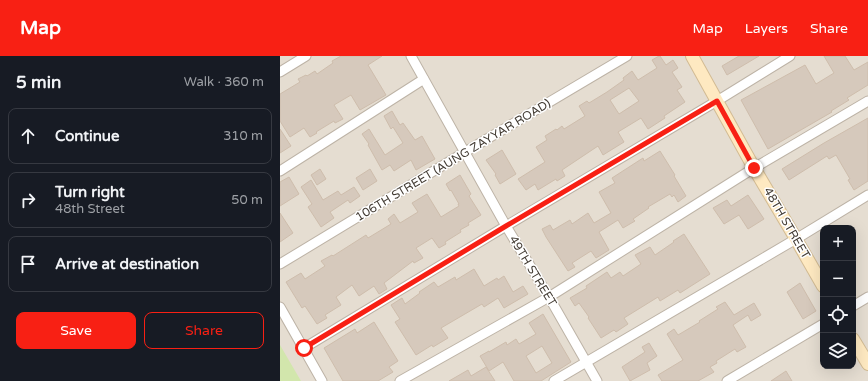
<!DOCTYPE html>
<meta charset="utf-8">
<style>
:root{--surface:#171b24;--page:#242831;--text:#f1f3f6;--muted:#9ea1a6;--line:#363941;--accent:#f82014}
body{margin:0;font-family:"Varela Round",sans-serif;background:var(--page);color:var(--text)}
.controls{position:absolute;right:12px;bottom:12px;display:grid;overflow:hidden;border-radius:8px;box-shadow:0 4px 16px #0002}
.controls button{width:36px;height:36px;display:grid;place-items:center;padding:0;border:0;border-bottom:1px solid var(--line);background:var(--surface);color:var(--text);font:20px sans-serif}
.stop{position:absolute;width:12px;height:12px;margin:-9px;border:3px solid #f82014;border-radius:50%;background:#fff}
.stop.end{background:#f82014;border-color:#fff;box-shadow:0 1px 4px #0008}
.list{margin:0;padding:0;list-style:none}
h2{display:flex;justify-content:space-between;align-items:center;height:52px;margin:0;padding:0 16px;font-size:17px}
h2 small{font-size:13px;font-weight:400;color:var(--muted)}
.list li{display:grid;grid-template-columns:26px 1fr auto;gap:12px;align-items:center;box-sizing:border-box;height:56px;margin:0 8px 8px;padding:0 8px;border:1px solid var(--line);border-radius:8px}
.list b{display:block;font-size:15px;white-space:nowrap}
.list p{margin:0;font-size:13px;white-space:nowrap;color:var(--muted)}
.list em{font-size:13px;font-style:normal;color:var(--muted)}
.actions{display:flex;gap:8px;padding:12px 16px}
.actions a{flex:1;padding:9px 0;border:1px solid var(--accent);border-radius:8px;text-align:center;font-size:14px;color:var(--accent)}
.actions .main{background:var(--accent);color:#fff}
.icon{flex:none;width:22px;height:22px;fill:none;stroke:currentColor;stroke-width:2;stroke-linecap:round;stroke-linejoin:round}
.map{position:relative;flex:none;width:588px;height:325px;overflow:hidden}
header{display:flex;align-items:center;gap:24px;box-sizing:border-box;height:56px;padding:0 20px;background:var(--accent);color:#fff}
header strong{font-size:19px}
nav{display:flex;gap:22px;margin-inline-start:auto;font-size:14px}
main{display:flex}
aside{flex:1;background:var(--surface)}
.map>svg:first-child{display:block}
</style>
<header>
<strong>Map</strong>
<nav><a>Map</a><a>Layers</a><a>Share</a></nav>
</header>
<main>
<aside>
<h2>5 min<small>Walk · 360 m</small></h2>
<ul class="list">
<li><svg class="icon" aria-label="ahead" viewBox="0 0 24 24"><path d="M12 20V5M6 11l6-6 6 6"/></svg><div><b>Continue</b></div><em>310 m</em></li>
<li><svg class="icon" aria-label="right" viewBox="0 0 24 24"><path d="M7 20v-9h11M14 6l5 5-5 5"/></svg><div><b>Turn right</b><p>48th Street</p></div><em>50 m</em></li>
<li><svg class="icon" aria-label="arrive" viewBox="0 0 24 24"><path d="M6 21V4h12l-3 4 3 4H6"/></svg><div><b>Arrive at destination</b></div></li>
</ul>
<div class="actions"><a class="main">Save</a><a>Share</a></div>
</aside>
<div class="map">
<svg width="588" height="325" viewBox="0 0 588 325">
<rect width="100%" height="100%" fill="#f2ece3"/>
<path fill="#e5ddd1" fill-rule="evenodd" d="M 0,0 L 588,0 L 588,325 L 0,325 ZM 543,172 L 573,172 L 573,310 L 543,310 Z"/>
<path fill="#d2e6ac" d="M 0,289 L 21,325 L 0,325 Z"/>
<path fill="#d6c9bc" stroke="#cebdac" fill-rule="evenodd" d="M 61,0 L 102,0 L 88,9 L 106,39 L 80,54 L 71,39 L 54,49 L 63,63 L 55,67 L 54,65 L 36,76 L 37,77 L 30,81 L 24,72 L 10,81 L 0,65 L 0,38 L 20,26 L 18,23 L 26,19 L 27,20 L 35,15 L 37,18 L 53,7 L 52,5 Z
M 379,0 L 380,0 L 386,9 L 393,4 L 398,12 L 392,16 L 402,31 L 397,34 L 405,46 L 384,60 L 385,62 L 368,73 L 361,62 L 338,76 L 344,86 L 323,99 L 318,90 L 282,114 L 285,120 L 277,125 L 276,123 L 258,134 L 255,128 L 246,134 L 238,123 L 265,106 L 256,91 L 267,84 L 265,80 L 276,73 L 277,74 L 282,70 L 284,73 L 305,60 L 299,50 L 307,45 L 309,47 L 327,36 L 344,24 L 343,22 L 352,15 L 358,24 L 377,12 L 372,4 ZM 349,32 L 359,45 L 339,58 L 330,44 Z
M 459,0 L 479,0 L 447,19 L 442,10 Z
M 544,0 L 565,0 L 574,14 L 588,6 L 588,29 L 567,42 L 569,44 L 551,55 L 552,56 L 488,93 L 461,44 L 525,9 L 536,28 L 554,17 Z
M 112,55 L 120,69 L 123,67 L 135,84 L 142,80 L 155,103 L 136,114 L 131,104 L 114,115 L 110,109 L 102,114 L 88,89 L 89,88 L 82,78 L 89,73 L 105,99 L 123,87 L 113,71 L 111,73 L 104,60 Z
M 588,62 L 588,125 L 574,134 L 568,124 L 570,123 L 556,99 L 549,103 L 547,100 L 509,124 L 502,113 L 544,87 Z
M 0,73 L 11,90 L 0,97 Z
M 222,94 L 236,118 L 220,128 L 215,119 L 216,118 L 206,104 Z
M 380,95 L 395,119 L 394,120 L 406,140 L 398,146 L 394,139 L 392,141 L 390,138 L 368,151 L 369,152 L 353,163 L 355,165 L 343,172 L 338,164 L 319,176 L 329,194 L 316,202 L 311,195 L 292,207 L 295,211 L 288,215 L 266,181 L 262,173 L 270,169 L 273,174 L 290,164 L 292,168 L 308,157 L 314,167 L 331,157 L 319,136 L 335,127 L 332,122 L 363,102 L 364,105 Z
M 40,113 L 46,123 L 37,129 L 31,119 Z
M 90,113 L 97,125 L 83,134 L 76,122 Z
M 180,119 L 191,138 L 189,140 L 201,159 L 188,167 L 189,169 L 180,174 L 181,176 L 165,186 L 166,188 L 159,192 L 152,182 L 136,192 L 143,202 L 134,207 L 133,205 L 104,227 L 107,233 L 99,238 L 94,230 L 79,240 L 72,229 L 56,241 L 61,249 L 45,259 L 47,262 L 37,268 L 25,250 L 22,252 L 6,226 L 21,217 L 25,223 L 45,210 L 41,205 L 52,199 L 53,200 L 86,179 L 88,182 L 111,168 L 108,163 L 114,158 L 120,167 L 138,156 L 132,147 L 147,138 L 161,161 L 179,150 L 178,148 L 179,148 L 171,134 L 170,135 L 166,128 Z
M 9,121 L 19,138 L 0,150 L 0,126 Z
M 31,124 L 43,144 L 58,135 L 61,139 L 74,131 L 80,140 L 70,147 L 68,144 L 50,156 L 54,162 L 41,171 L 28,151 L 32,148 L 21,131 Z
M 468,139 L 484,163 L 468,173 L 459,159 L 444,168 L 433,152 L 447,144 L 451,150 Z
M 0,157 L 13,177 L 0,186 Z
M 404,178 L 430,218 L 400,237 L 398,234 L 380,245 L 378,241 L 344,262 L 348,268 L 336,276 L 334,274 L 321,282 L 308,262 L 309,261 L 299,247 L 295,250 L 290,242 L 307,232 L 306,230 L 327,216 L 331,222 L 340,216 L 343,220 L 361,208 L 355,199 L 370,191 L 375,199 L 394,186 L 393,185 Z
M 194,213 L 204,230 L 217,222 L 218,224 L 224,220 L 233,236 L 243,230 L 248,238 L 224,252 L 218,242 L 204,251 L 202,248 L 161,272 L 168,282 L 153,291 L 152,289 L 136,299 L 115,266 L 120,263 L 111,249 L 122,242 L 125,248 L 140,237 L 139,236 L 154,226 L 158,231 L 175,221 L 176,224 Z
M 520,227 L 536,255 L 523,263 L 507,236 Z
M 445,246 L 454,259 L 474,247 L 481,259 L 471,265 L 468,259 L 453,269 L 466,291 L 457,296 L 455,293 L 436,305 L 437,307 L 430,311 L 434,316 L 418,325 L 382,325 L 378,319 L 403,304 L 387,278 L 394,273 L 398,279 L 420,266 L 419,265 L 438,253 L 436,251 Z
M 263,258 L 291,306 L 261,325 L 234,325 L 223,306 L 209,315 L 200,300 L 209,295 L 209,296 L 226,286 L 227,289 L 236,283 L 239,288 L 256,278 L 249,267 ZM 262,290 L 272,307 L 256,317 L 246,300 Z
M 94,266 L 118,305 L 109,311 L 113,316 L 98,325 L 63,325 L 44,292 L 75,273 L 77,277 Z
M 369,287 L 377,300 L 367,307 L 370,314 L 350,325 L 342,311 L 365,296 L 362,291 Z
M 206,311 L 215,325 L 169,325 L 188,314 L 191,320 Z
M 506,315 L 512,325 L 491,325 Z"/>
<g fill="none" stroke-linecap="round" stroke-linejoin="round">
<defs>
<path id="street" d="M 131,0 L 226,170 L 269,241 L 317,325
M 0,16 L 26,0
M 0,115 L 144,23
M 0,208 L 185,96 L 347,0
M 573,250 L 588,241
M 0,251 L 42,325
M 24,292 L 226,170 L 437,45 L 510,0
M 120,325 L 269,241 L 474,112 L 588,45
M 274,325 L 516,183 L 588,139
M 447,325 L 543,268"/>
<path id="secondary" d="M 412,0 L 474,112 L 516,183 L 543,230
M 573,283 L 588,308"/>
</defs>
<use href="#street" stroke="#bdb3a6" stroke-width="11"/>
<use href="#secondary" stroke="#d2bb93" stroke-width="14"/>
<use href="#street" stroke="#fff" stroke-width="9"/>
<use href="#secondary" stroke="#fee9c1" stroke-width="12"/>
</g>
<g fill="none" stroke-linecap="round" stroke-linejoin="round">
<path stroke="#f82014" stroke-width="5" d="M 24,292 L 226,170 L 437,45 L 474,112"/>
</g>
<g text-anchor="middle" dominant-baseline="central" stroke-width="3" stroke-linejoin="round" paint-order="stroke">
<g font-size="12" fill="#433c34" stroke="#fff">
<text transform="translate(173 104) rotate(-31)">106TH STREET (AUNG ZAYYAR ROAD)</text>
<text transform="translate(507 167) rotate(60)">48TH STREET</text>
<text transform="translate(253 215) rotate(59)">49TH STREET</text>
</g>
</g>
</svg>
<div class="controls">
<button>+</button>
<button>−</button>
<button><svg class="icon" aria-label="locate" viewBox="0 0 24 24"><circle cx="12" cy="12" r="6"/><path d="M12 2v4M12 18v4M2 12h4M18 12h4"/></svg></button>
<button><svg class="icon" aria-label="layers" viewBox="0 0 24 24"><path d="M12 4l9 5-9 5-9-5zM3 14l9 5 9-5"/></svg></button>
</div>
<div class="stop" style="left:24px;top:292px"></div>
<div class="stop end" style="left:474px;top:112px"></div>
</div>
</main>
